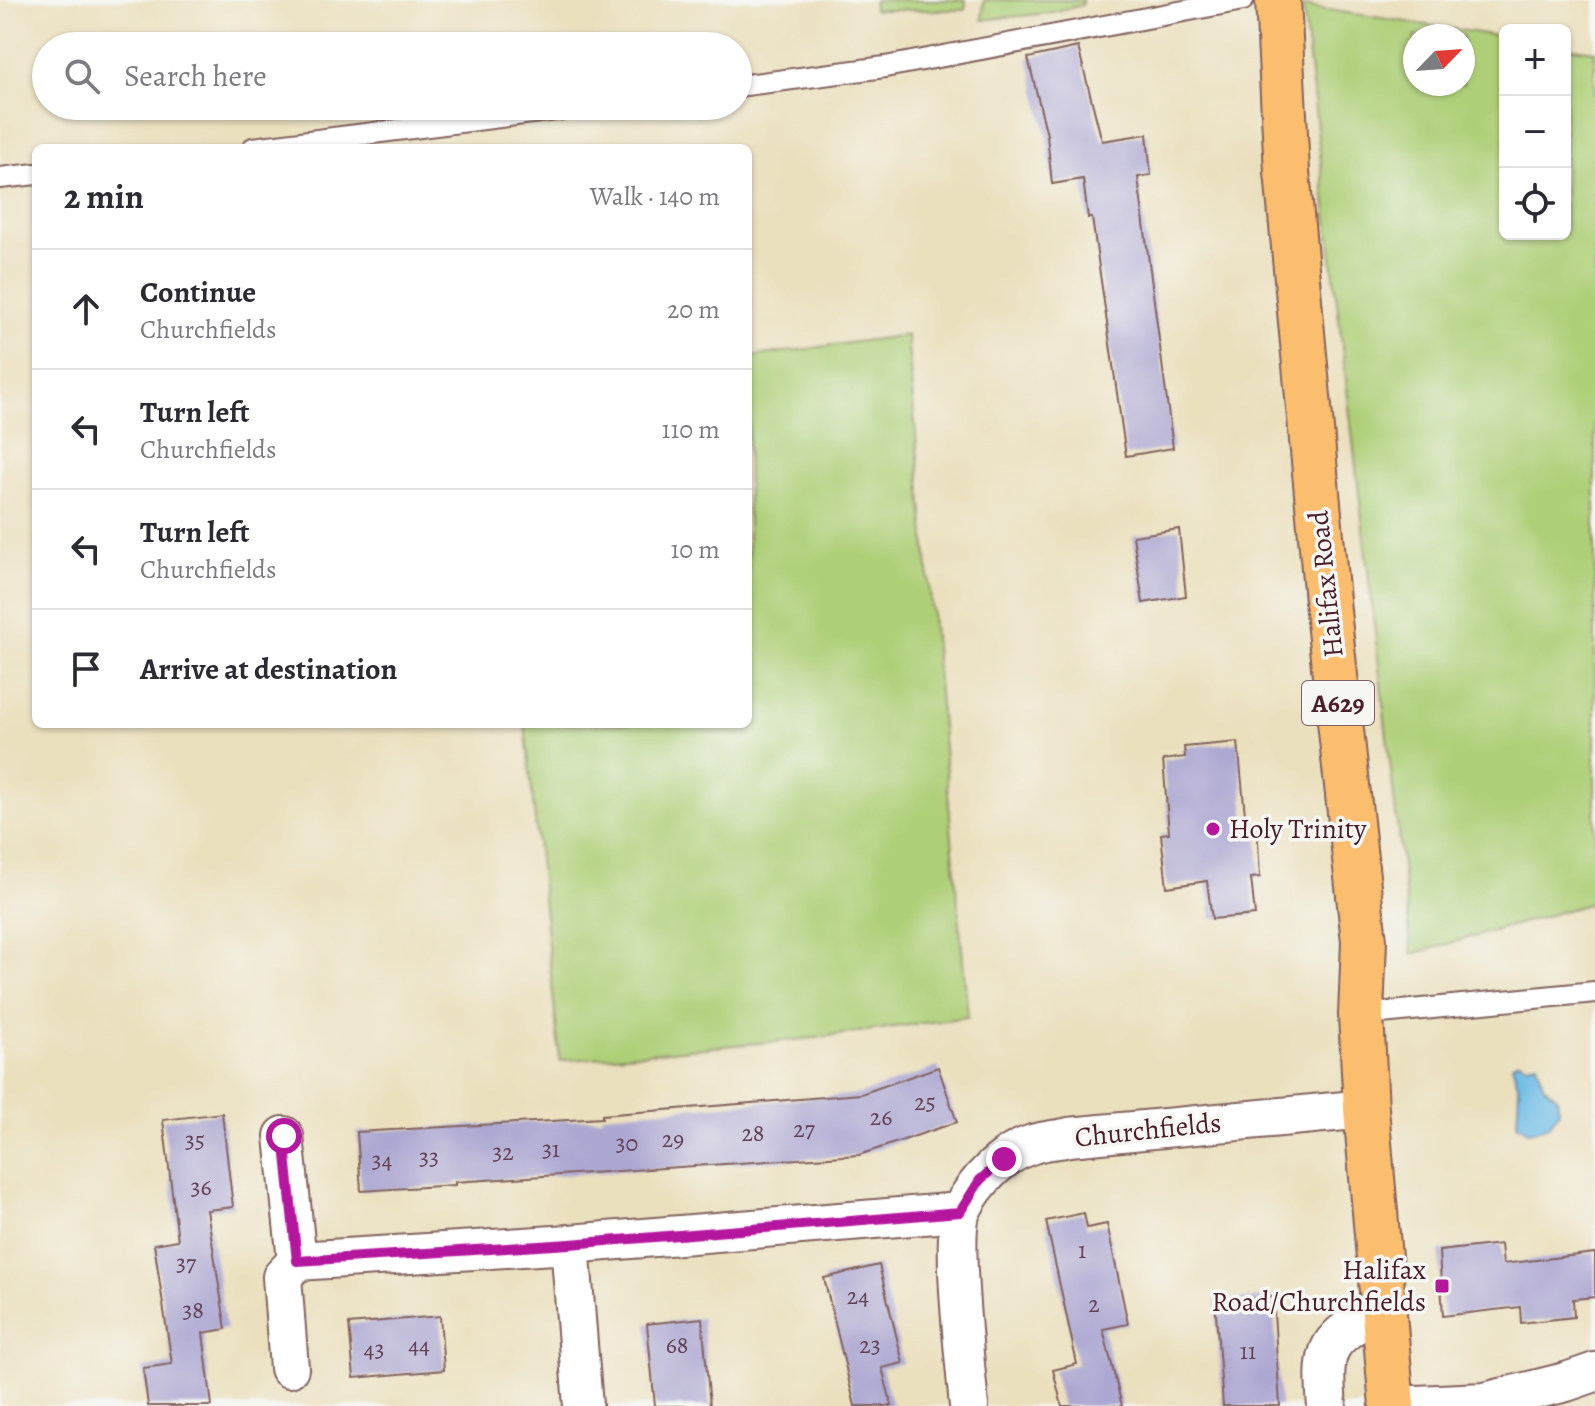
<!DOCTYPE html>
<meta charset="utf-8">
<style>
:root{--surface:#fff;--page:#f7f7f7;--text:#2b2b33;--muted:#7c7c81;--line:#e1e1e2}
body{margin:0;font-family:Alegreya,serif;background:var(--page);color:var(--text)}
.controls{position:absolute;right:24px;top:24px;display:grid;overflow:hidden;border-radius:12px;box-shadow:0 2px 6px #0004}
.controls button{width:72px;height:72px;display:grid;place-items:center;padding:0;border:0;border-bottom:2px solid var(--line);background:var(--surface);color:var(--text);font:40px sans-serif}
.compass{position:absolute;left:1403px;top:24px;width:72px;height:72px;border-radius:50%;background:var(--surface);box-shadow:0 2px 6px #0004;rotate:65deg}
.stop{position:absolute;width:24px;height:24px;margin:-18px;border:6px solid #b5179e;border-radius:50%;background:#fff}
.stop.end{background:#b5179e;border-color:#fff;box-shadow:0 2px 8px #0008}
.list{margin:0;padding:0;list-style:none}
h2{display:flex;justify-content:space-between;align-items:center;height:104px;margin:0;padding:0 32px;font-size:34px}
h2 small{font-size:26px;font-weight:400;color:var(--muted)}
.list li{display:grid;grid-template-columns:52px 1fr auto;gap:24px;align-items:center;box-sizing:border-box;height:120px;padding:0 32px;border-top:2px solid var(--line)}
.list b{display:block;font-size:30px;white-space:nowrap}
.list p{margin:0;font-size:26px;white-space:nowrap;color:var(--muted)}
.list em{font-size:26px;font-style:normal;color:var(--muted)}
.icon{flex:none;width:44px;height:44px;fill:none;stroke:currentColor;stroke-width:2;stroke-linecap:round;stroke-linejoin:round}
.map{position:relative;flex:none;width:1595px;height:1406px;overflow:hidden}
.search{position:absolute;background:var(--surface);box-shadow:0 2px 6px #0004;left:32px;top:32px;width:720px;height:88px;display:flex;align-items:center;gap:20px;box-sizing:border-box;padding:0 28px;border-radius:44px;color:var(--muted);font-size:30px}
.panel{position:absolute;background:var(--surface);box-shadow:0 2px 6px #0004;left:32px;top:144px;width:720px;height:584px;border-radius:12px}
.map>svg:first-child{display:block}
</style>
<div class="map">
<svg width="1595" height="1406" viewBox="0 0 1595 1406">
<rect width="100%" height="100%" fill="#f6f6f2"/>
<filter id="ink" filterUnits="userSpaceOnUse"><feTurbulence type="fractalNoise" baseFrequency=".0125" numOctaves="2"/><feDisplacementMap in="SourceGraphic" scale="16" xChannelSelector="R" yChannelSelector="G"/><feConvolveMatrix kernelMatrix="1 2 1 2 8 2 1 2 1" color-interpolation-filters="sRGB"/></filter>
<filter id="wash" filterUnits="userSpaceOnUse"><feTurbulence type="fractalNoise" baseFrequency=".006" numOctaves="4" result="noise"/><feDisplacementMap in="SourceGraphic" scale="32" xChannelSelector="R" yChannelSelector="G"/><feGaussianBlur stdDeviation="1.8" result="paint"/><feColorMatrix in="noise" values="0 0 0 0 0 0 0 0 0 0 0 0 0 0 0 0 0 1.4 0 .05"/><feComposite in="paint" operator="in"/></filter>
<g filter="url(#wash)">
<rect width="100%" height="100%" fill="#ebe0be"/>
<path fill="#aecf77" stroke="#7c7751" stroke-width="2" fill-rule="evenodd" d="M 874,0 L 966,0 L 965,10 L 873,10 Z
M 984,0 L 1082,0 L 1082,5 L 1048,13 L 982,20 Z
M 1303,6 L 1505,37 L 1505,234 L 1565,234 L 1565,47 L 1595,51 L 1595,902 L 1412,954 ZM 1463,36 L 1463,84 L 1415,84 L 1415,36 Z
M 907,335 L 968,1017 L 815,1038 L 560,1061 L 525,724 L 748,724 L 748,357 Z"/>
<path fill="#6abae5" stroke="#5a6c88" stroke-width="2" d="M 1519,1061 L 1527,1065 L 1537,1063 L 1543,1085 L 1557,1097 L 1559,1112 L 1549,1126 L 1530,1132 L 1517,1124 L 1519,1089 L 1512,1064 Z"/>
<g id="blocks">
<path fill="#ada8d2" d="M 1078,47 L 1102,141 L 1147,134 L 1151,175 L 1138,177 L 1173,448 L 1126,456 L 1092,218 L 1088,218 L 1083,179 L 1052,184 L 1047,135 L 1028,58 Z
M 1179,529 L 1186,596 L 1143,603 L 1133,536 Z
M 1238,742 L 1246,825 L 1257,824 L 1260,877 L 1251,878 L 1255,915 L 1212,919 L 1207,881 L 1167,887 L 1161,834 L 1169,833 L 1163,760 L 1185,757 L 1184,747 Z
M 938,1067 L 957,1122 L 859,1155 L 455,1182 L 455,1185 L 361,1191 L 357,1132 L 602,1118 L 602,1115 L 861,1094 Z
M 222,1113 L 233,1207 L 207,1210 L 226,1329 L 203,1333 L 212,1406 L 148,1406 L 143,1368 L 172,1364 L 154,1244 L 178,1240 L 163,1120 Z
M 1084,1213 L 1087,1228 L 1107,1224 L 1128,1324 L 1103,1329 L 1122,1406 L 1062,1406 L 1053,1370 L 1077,1364 L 1046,1221 Z
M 1501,1244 L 1503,1264 L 1595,1253 L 1595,1297 L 1573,1299 L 1574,1317 L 1521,1323 L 1520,1307 L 1443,1316 L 1439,1251 Z
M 879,1265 L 903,1363 L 882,1368 L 892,1406 L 855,1406 L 824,1278 Z
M 1273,1297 L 1280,1406 L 1223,1406 L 1215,1301 Z
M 440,1316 L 444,1370 L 354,1378 L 349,1324 Z
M 702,1318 L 710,1406 L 655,1406 L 647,1324 Z"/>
</g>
</g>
<g filter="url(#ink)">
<use href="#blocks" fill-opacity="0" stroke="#82635e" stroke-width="2"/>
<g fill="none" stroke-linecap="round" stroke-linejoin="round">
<defs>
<path id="service" d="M 738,86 L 885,67 L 1243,0
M 253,148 L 589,106
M 0,178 L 36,174
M 1361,1015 L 1595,992"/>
<path id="minor" d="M 284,1136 L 297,1261 L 282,1277 L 289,1368
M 570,1244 L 583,1406
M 297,1261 L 570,1244 L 960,1212
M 969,1406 C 966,1371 950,1235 962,1209 C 975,1182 1003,1153 1033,1144 C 1044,1140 1058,1140 1069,1137 L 1366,1109
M 1327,1406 C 1321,1341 1329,1340 1383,1307
M 1392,1406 L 1485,1402 L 1566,1382 L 1595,1372"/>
<path id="trunk" d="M 1278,0 L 1287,172 L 1328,611 L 1364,941 L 1361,1015 L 1366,1109 L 1392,1406"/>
</defs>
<use href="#service" stroke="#82635e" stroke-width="24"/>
<use href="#minor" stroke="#82635e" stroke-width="42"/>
<use href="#trunk" stroke="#82635e" stroke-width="48"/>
<use href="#service" stroke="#fff" stroke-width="20"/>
<use href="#minor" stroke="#fff" stroke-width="38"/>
<use href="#trunk" stroke="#fbbe6e" stroke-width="44"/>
</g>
</g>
<g fill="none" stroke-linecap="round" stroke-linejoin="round" filter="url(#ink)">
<path stroke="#b5179e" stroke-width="10" d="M 284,1136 L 297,1261 L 570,1244 L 960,1212 L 980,1180 L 1004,1159"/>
</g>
<g fill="#b5179e" stroke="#f6f6f2" stroke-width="3">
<circle cx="1213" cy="829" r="8"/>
<rect x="1434" y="1278" width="16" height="16" rx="4"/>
</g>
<g text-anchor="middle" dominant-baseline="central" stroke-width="7" stroke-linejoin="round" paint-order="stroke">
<g font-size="24" fill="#634155">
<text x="925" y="1102">25</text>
<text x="881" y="1117">26</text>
<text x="804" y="1129">27</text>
<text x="753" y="1133">28</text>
<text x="673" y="1139">29</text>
<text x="195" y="1140">35</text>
<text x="627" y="1143">30</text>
<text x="551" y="1149">31</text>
<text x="503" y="1152">32</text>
<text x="429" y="1157">33</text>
<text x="382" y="1160">34</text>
<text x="201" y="1187">36</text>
<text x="1082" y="1250">1</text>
<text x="186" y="1263">37</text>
<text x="858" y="1296">24</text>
<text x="1094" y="1304">2</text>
<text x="193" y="1310">38</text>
<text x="419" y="1345">44</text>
<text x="677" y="1345">68</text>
<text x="870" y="1345">23</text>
<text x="374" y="1349">43</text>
<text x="1248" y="1351">11</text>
</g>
<rect fill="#f6f6f2" stroke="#7e6067" stroke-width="2" x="1302" y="681" width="72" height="44" rx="6"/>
<g font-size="26" font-weight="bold" fill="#4a1f2b">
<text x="1338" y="703">A629</text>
</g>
<g font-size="28" fill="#4a1f2b" stroke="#f6f6f2">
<text transform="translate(1326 584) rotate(-96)">Halifax Road</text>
<text transform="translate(1148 1130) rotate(-6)">Churchfields</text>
</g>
<g font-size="28" fill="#4a1f2b" stroke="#f6f6f2" text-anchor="start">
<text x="1229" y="829">Holy Trinity</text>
<text x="1426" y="1270" text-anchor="end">Halifax<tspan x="1426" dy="32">Road/Churchfields</tspan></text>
</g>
</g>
</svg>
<div class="controls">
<button>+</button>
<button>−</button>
<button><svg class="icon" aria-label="locate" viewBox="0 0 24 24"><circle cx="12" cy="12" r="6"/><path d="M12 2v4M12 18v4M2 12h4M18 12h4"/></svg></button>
</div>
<svg class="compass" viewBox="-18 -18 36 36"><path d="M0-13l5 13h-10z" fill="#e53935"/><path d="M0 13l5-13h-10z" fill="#7c7c81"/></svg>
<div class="stop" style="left:284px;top:1136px"></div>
<div class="stop end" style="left:1004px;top:1159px"></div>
<div class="search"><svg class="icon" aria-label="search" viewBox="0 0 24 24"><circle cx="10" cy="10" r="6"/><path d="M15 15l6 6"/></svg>Search here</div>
<section class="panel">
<h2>2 min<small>Walk · 140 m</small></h2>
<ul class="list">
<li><svg class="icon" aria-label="ahead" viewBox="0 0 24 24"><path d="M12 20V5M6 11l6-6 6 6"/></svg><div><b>Continue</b><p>Churchfields</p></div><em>20 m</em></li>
<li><svg class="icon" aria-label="left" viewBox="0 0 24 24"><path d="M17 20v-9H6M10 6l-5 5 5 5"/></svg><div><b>Turn left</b><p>Churchfields</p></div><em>110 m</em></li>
<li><svg class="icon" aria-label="left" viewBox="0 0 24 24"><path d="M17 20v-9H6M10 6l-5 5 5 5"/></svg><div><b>Turn left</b><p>Churchfields</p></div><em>10 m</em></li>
<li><svg class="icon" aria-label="arrive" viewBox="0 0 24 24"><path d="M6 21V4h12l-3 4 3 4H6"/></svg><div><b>Arrive at destination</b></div></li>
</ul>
</section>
</div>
